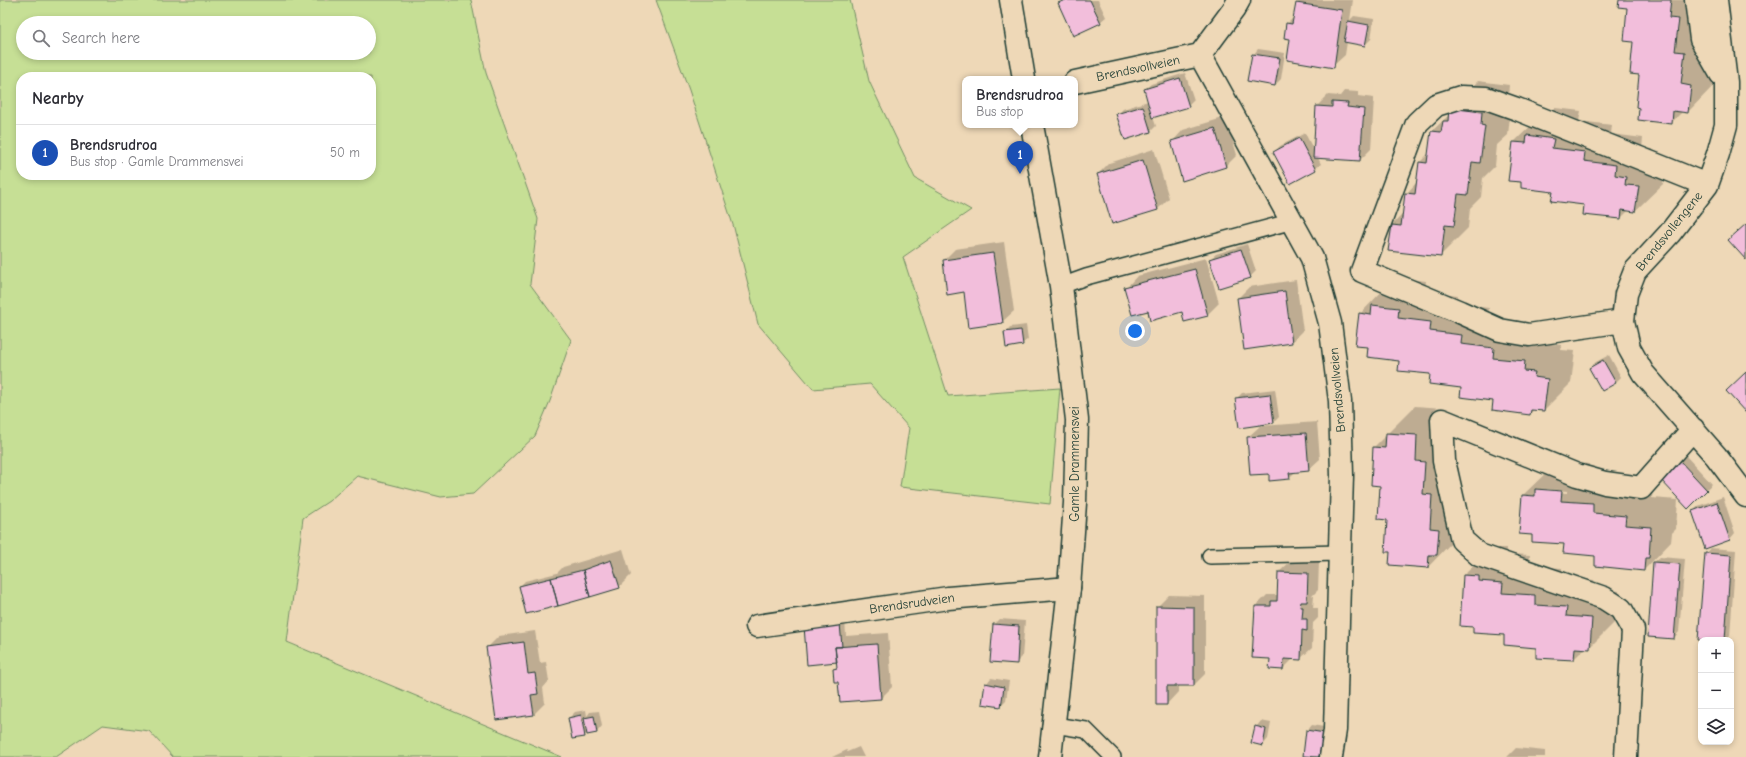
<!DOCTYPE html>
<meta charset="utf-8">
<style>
:root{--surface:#fff;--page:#f2f2f3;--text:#2b2b33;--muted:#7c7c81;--line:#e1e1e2;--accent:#0f766e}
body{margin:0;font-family:"Comic Neue",sans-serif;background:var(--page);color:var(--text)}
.controls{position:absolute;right:12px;bottom:12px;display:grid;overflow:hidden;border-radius:8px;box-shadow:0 2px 6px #0003}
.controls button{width:36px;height:36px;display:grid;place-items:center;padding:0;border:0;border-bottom:1px solid var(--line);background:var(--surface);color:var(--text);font:20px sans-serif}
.you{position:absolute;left:1135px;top:331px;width:14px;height:14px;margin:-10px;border:3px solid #fff;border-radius:50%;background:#1a73e8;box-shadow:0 0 0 6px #1a73e833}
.badge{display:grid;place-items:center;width:26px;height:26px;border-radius:50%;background:var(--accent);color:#fff;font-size:13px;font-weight:700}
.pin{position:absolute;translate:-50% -33px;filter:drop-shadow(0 1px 2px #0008)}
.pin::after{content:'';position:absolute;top:21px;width:14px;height:12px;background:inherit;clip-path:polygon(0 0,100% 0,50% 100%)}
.popup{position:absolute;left:962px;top:76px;width:116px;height:52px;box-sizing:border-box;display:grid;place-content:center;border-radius:8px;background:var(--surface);filter:drop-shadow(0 1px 3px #0005);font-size:13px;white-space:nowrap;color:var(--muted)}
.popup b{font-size:15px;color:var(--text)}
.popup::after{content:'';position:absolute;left:50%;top:100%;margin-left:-8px;border:8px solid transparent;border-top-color:var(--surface)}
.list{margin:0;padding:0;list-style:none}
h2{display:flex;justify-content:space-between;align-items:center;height:52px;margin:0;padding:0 16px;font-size:17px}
h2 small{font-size:13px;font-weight:400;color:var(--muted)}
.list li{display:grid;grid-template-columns:26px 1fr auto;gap:12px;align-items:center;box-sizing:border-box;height:56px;padding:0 16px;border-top:1px solid var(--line)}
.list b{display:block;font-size:15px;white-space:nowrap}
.list p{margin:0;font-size:13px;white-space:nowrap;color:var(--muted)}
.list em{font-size:13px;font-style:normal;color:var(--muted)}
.icon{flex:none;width:22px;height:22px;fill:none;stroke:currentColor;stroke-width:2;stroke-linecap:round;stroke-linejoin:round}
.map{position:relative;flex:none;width:1746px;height:757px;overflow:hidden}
.search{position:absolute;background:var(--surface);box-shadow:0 2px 6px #0003;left:16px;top:16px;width:360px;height:44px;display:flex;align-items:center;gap:10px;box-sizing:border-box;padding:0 14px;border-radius:22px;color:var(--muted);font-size:15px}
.panel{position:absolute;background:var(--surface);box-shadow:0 2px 6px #0003;left:16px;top:72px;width:360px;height:108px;border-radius:16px}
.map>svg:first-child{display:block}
</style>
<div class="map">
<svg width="1746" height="757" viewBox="0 0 1746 757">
<rect width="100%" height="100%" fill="#eed8b7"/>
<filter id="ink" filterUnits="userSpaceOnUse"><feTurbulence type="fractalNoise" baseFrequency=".025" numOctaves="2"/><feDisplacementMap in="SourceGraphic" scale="8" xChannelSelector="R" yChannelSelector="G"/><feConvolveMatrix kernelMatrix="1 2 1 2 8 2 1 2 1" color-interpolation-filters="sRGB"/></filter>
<g filter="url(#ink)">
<path fill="#c6df95" stroke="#728e64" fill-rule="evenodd" d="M 0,0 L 471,0 L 486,73 L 538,219 L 530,284 L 571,340 L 550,401 L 535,436 L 473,494 L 441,497 L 357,476 L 329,501 L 303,518 L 287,642 L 562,757 L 173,757 L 149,731 L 103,725 L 56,757 L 0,757 ZM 23,23 L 369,23 L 369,53 L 23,53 ZM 21,77 L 371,77 L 371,175 L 21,175 Z
M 656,0 L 850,0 L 869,81 L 915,178 L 971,210 L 903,257 L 948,396 L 1060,388 L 1050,504 L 900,487 L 909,428 L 870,384 L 813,389 L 758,324 L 734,228 L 689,90 Z"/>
<path fill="#0003" fill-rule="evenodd" d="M 1063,0 L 1098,0 L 1106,17 L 1100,22 L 1059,3 Z
M 1300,0 L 1353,0 L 1350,20 L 1354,16 L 1374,19 L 1371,39 L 1365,45 L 1347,42 L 1345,55 L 1333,66 L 1291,38 L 1287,24 L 1295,16 L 1297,3 Z
M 1620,0 L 1705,0 L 1718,58 L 1715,84 L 1688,112 L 1683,111 L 1671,123 L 1640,74 L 1628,7 Z
M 1258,49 L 1285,53 L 1281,79 L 1275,85 L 1253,55 Z
M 1185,73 L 1194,100 L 1188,106 L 1153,117 L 1156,126 L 1151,131 L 1118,114 L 1123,109 L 1148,101 L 1145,89 L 1151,84 Z
M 1478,81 L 1509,85 L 1508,98 L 1512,98 L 1508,135 L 1497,145 L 1495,166 L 1483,178 L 1481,197 L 1470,208 L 1468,228 L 1440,256 L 1392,225 L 1403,214 L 1406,194 L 1417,182 L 1420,162 L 1430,152 L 1432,131 L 1450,114 L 1450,108 Z
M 1344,91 L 1358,92 L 1358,96 L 1374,98 L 1371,149 L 1360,160 L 1318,158 L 1321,164 L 1315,169 L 1274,152 L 1280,146 L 1305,133 L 1314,151 L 1317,106 L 1328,95 L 1340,96 Z
M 1555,108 L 1581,111 L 1579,121 L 1612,125 L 1611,134 L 1643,138 L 1642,148 L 1653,149 L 1652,157 L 1666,159 L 1663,184 L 1635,211 L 1629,210 L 1621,218 L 1554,191 L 1522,182 L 1514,142 L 1542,115 L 1548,116 Z
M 1226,117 L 1237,155 L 1226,166 L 1183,179 L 1172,142 L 1183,130 Z
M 1154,149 L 1169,198 L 1158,209 L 1098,174 L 1109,163 Z
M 1004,242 L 1014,311 L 1002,322 L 944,260 L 955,249 Z
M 1247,244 L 1256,271 L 1250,277 L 1210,259 L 1216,254 Z
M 1206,258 L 1219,303 L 1207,315 L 1182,311 L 1148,309 L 1126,288 L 1137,276 Z
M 1401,278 L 1426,281 L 1425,291 L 1458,295 L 1457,304 L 1489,308 L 1488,317 L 1521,321 L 1520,330 L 1552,334 L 1551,344 L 1562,345 L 1561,350 L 1575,351 L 1571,383 L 1544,410 L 1534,409 L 1530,414 L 1369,347 L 1360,314 L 1387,286 Z
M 1296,280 L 1303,331 L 1292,342 L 1245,349 L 1238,298 L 1249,287 Z
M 1026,325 L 1028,339 L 1022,344 L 1005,333 L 1010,327 Z
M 1609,355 L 1621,377 L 1616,382 L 1603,390 L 1590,368 L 1596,362 Z
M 1275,389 L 1279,417 L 1274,422 L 1236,399 L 1242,393 Z
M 1415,406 L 1444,408 L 1443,434 L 1450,467 L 1459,468 L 1457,501 L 1466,502 L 1464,527 L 1455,539 L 1428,567 L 1391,551 L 1388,519 L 1374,447 Z
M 1317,422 L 1320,459 L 1308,470 L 1296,471 L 1289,478 L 1270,473 L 1248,437 L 1260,426 Z
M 1686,456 L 1712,484 L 1688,507 L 1662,480 Z
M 1564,462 L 1589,464 L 1588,474 L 1653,488 L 1652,498 L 1678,500 L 1676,529 L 1672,533 L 1671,542 L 1644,570 L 1533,534 L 1523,495 L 1551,468 ZM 1547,489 L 1567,491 L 1567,493 L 1547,491 Z
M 1723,497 L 1735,533 L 1730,539 L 1706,548 L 1693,512 L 1698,506 Z
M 1492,548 L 1506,548 L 1506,554 L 1530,555 L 1529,566 L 1562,568 L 1562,577 L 1594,580 L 1593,589 L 1619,591 L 1617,620 L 1589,648 L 1585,648 L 1574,659 L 1505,634 L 1475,626 L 1461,625 L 1464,575 Z
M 1711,548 L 1736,550 L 1730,636 L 1727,640 L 1709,640 L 1706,554 Z
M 623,549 L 631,575 L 619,587 L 520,586 L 525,581 L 557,573 L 563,567 Z
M 1660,557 L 1685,559 L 1679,632 L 1674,638 L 1654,562 Z
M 1291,561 L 1319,562 L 1318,590 L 1312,596 L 1314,596 L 1313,608 L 1318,608 L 1318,618 L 1313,623 L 1312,648 L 1300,659 L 1293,659 L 1283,669 L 1271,658 L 1256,606 L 1267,595 L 1279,595 L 1279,572 Z
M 1169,595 L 1205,596 L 1205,674 L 1194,685 L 1178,685 L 1178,692 L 1167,704 L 1157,607 Z
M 845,618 L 846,636 L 888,633 L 892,687 L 881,698 L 841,701 L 839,681 L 834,669 L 838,666 L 837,661 L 808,664 Z
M 1000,619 L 1025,621 L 1022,657 L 1016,663 L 994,625 Z
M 535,631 L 540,663 L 546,662 L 549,681 L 543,688 L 545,703 L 534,714 L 487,648 L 499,636 Z
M 991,678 L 1009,681 L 1006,700 L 1000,706 L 986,684 Z
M 586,710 L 587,716 L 590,712 L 599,711 L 602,726 L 597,732 L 588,733 L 588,732 L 584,736 L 569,718 L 575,712 Z
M 1261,721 L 1271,723 L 1268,739 L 1263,745 L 1256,727 Z
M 1312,725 L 1330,728 L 1324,752 L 1319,757 L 1304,755 L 1307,731 Z
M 859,747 L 864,757 L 832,757 L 847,750 L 847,752 Z
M 1516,748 L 1545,751 L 1545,757 L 1507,757 Z"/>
<path fill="#f2bedb" stroke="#1f3d34" d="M 1065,0 L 1090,0 L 1101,23 L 1073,36 L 1058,3 Z
M 1619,0 L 1671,0 L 1669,18 L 1679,19 L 1675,51 L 1685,52 L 1681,84 L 1691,86 L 1688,113 L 1673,111 L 1672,124 L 1638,120 L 1639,108 L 1636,107 L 1639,75 L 1630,74 L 1633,42 L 1624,41 L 1627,8 L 1618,7 Z
M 1296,3 L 1342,10 L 1334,68 L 1287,60 L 1290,39 L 1284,38 L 1286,23 L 1292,24 Z
M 1348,21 L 1369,25 L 1365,46 L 1344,42 Z
M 1252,54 L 1280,58 L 1275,86 L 1247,81 Z
M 1180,78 L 1189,107 L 1152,118 L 1144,89 Z
M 1332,102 L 1348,103 L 1347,107 L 1364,109 L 1360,161 L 1313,158 L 1316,106 L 1332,107 Z
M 1143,106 L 1151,132 L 1125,140 L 1116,114 Z
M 1449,108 L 1482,112 L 1481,125 L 1485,126 L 1480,163 L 1472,162 L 1468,195 L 1458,194 L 1454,226 L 1445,225 L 1441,257 L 1388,251 L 1392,225 L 1401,226 L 1405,193 L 1415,194 L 1419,162 L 1427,163 L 1431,131 L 1441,132 L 1443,121 L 1448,121 Z
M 1215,128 L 1226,167 L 1182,181 L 1171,141 Z
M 1527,135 L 1554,139 L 1552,148 L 1585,152 L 1584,161 L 1616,165 L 1615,175 L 1626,177 L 1625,185 L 1639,186 L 1635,212 L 1622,210 L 1621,219 L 1583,215 L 1584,205 L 1551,201 L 1553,192 L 1521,188 L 1521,182 L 1508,181 L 1513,142 L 1526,143 Z
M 1299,138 L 1316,170 L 1290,184 L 1273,152 Z
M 1143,160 L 1158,210 L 1112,224 L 1097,174 Z
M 1746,224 L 1746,260 L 1728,240 Z
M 1241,249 L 1251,278 L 1219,288 L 1209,259 Z
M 993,253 L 1003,323 L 968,328 L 964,292 L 947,295 L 943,260 Z
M 1195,269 L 1208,316 L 1184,322 L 1182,312 L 1150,321 L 1148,311 L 1132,315 L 1124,287 Z
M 1285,291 L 1292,343 L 1244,350 L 1237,298 Z
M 1372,305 L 1399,308 L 1398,318 L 1431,322 L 1430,331 L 1462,335 L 1461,344 L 1494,348 L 1493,358 L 1525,361 L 1524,371 L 1535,372 L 1534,377 L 1548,379 L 1544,411 L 1531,410 L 1530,415 L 1492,410 L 1493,401 L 1460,397 L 1461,388 L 1429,384 L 1430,374 L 1398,371 L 1399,361 L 1367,357 L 1368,347 L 1355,346 L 1359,313 L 1371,315 Z
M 1021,330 L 1023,345 L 1006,348 L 1004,332 Z
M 1603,360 L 1616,383 L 1602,391 L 1589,368 Z
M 1746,372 L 1746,413 L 1726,391 Z
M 1270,394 L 1274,423 L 1239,428 L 1235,398 Z
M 1306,433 L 1309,471 L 1289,473 L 1290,479 L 1269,481 L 1269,474 L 1250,475 L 1247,437 Z
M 1386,433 L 1417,435 L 1416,461 L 1425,462 L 1423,494 L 1432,495 L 1430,528 L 1439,529 L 1437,555 L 1429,555 L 1428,568 L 1389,565 L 1390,552 L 1385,552 L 1387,520 L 1378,519 L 1380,486 L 1371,485 L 1373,447 L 1385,448 Z
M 1680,461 L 1707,490 L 1688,509 L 1661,480 Z
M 1535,489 L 1562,491 L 1561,501 L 1593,503 L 1593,513 L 1626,516 L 1625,525 L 1651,527 L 1649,558 L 1645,558 L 1644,571 L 1595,566 L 1595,556 L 1563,553 L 1564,544 L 1532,542 L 1532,535 L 1519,534 L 1522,495 L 1535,496 Z
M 1717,502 L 1730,540 L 1705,549 L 1692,511 Z
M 1705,553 L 1731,555 L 1725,640 L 1698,640 Z
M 611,560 L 620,588 L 590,597 L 583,570 Z
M 1653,562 L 1680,564 L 1674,639 L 1648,637 Z
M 583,570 L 590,597 L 558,606 L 551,578 Z
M 1278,572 L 1308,573 L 1307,602 L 1301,602 L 1300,607 L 1303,607 L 1302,619 L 1307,619 L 1307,631 L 1302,630 L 1301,660 L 1284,659 L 1283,670 L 1269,669 L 1270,659 L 1252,658 L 1255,606 L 1271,606 L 1271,601 L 1277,601 Z
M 1463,575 L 1479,576 L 1479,581 L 1503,583 L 1502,593 L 1535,595 L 1535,605 L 1567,607 L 1566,616 L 1592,618 L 1590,649 L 1575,648 L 1574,660 L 1536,658 L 1536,648 L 1504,645 L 1504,635 L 1473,633 L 1473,627 L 1460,626 Z
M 551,578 L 558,606 L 526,614 L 519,586 Z
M 1156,606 L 1194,607 L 1194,686 L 1167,686 L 1167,705 L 1156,705 Z
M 840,623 L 842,647 L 835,647 L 837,662 L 807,665 L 804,626 Z
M 993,624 L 1019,626 L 1017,664 L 990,662 Z
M 524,642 L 528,674 L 535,673 L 538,694 L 531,695 L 534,715 L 496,720 L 486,647 Z
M 877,644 L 881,699 L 840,702 L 838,682 L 834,682 L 833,669 L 837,668 L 835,647 Z
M 985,683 L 1004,687 L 1001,707 L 982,704 Z
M 581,715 L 585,737 L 572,739 L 568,718 Z
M 594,716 L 597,733 L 587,735 L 584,718 Z
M 1255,726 L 1266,729 L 1263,746 L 1251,743 Z
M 1306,730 L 1325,733 L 1322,751 L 1320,751 L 1319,757 L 1303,756 Z"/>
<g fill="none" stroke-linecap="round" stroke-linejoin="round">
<defs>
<path id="service" d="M 1061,286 L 1086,277 L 1293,221
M 1210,556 L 1340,553
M 1054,725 L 1086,730 L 1113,757"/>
<path id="minor" d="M 1696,0 L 1701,39 L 1721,74
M 1716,0 L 1726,82 L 1726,125 L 1718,154 L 1707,185 L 1670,233 L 1635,271 L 1626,294 L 1623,321 L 1629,348 L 1643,373 L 1716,456 L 1746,496
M 1200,55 L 1312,258 L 1330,323 L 1340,401 L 1342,475 L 1335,730 L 1331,757
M 1075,82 L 1200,55 L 1234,9 L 1239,0
M 1623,321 L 1529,335 L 1500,330 L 1460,312 L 1362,271 L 1417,123 L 1436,105 L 1461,97 L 1486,98 L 1517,109 L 1707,185
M 757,626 L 948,598 L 1069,588
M 1626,757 L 1633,630 L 1621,609 L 1604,598 L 1479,555 L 1462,540 L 1444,461 L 1442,420 L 1577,475 L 1605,483 L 1641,488 L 1693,429"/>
<path id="secondary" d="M 1011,0 L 1024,79
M 1032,125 L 1061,286 L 1077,420 L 1075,503 L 1069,588 L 1050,757"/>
</defs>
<use href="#service" stroke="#1f3d34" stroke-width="18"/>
<use href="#minor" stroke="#1f3d34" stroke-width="25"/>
<use href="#secondary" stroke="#1f3d34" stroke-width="25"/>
<use href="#service" stroke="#eed8b7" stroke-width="15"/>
<use href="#minor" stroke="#eed8b7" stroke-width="22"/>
<use href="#secondary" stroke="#eed8b7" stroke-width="22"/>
</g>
</g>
<g text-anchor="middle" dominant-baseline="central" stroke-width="3" stroke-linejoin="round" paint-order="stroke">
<g font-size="13" fill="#1f3d34" stroke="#eed8b7">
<text transform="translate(1138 68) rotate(-12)">Brendsvollveien</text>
<text transform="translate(1669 231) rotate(-51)">Brendsvollengene</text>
<text transform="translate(1337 390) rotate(-95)">Brendsvollveien</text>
<text transform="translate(1074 464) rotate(-90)">Gamle Drammensvei</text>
<text transform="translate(912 603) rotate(-8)">Brendsrudveien</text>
</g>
</g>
</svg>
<div class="controls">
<button>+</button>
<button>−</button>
<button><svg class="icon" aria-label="layers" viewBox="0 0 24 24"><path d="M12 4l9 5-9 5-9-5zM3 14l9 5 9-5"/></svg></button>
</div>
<div class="you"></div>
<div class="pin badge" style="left:1020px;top:174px;background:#1a4fb4">1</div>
<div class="popup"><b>Brendsrudroa</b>Bus stop</div>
<div class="search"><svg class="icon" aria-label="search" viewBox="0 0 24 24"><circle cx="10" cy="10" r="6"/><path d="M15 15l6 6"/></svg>Search here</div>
<section class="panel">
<h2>Nearby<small></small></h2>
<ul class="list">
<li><span class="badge" style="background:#1a4fb4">1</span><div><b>Brendsrudroa</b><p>Bus stop · Gamle Drammensvei</p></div><em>50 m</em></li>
</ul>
</section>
</div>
